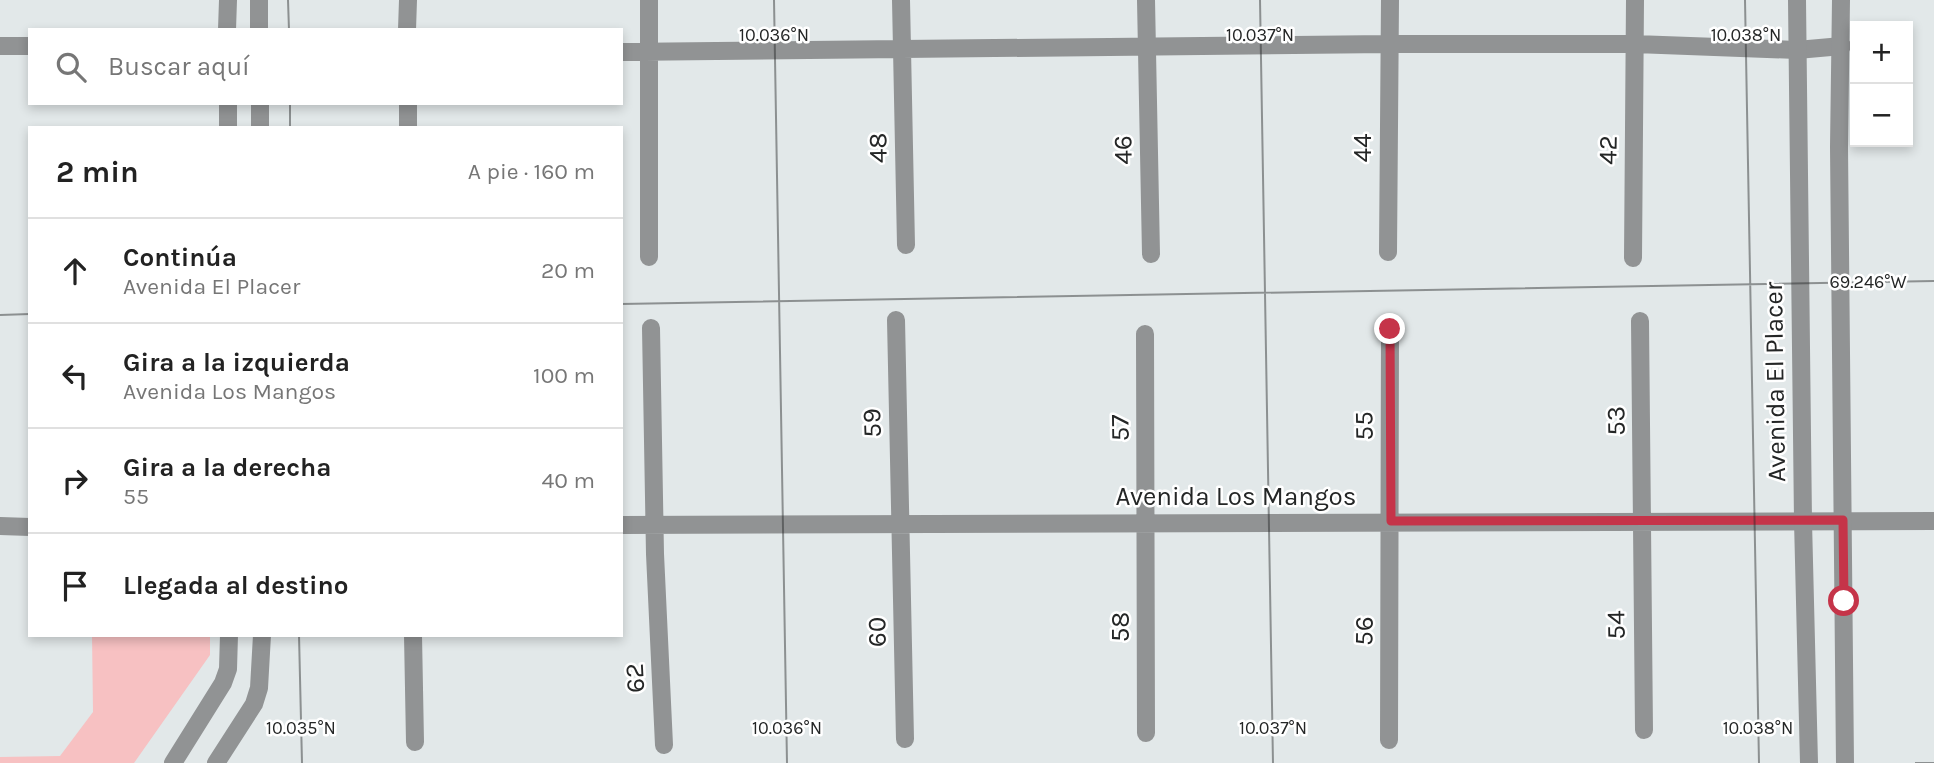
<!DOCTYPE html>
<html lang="es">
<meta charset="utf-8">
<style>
:root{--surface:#fff;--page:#f6f6f6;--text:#222;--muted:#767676;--line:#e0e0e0}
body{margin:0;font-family:Karla,sans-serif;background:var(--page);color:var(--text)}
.controls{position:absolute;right:21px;top:21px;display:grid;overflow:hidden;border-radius:0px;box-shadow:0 4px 10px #0003}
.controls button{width:63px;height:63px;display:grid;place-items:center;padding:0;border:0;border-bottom:2px solid var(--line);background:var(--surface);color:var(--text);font:35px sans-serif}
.stop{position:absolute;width:21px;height:21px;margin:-16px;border:5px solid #c53449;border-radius:50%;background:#fff}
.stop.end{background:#c53449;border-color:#fff;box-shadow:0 2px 7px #0008}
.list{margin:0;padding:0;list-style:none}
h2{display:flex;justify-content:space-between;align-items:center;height:91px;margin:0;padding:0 28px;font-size:30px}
h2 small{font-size:23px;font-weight:400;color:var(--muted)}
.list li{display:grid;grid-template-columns:46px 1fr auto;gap:21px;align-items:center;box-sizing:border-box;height:105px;padding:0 28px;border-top:2px solid var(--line)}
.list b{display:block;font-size:26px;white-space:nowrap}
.list p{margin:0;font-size:23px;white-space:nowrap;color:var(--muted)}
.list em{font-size:23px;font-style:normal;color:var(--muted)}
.icon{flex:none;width:38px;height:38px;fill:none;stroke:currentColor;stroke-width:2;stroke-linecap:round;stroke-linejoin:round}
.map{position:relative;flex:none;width:1934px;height:763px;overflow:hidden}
.search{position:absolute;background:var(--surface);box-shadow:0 4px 10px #0003;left:28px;top:28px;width:595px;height:77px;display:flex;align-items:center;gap:18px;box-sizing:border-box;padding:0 24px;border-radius:0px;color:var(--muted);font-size:26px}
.panel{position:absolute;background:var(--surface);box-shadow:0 4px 10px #0003;left:28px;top:126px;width:595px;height:511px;border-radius:0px}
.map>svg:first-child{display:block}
</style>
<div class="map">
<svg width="1934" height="763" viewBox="0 0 1934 763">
<rect width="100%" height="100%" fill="#e2e8e9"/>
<path fill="#f7c1c2" d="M 92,635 L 210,635 L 210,655 L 134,763 L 0,763 L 0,757 L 60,756 L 93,712 Z"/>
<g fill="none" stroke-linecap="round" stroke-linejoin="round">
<path stroke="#919394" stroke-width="18" d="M 649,0 L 649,257
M 901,0 L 906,245
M 1146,0 L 1151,254
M 227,30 L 228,0
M 259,30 L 259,0
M 407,30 L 408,0
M 0,46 L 30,46
M 621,52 L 1388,44 L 1635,44 L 1797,50 L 1842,46
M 228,103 L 228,128
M 260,103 L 260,128
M 408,103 L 408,128
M 1388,252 L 1390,0
M 1633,258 L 1635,0
M 896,320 L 905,739
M 1640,321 L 1644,730
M 651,328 L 655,554 L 664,745
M 1145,334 L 1146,733
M 621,525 L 1934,521
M 0,526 L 30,527
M 413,635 L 415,742
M 1389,740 L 1390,329
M 173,763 L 223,683 L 228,669 L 229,635
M 216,763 L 254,704 L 259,688 L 262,635"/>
<path stroke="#919394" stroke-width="18" d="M 1797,0 L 1803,521 L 1809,763
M 1841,0 L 1839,147 L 1845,763"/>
</g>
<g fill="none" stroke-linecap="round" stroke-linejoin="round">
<path stroke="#c53449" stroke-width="9" d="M 1390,329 L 1391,521 L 1843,520 L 1844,601"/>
</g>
<path fill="none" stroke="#242626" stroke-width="2" stroke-opacity="0.45" d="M 288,0 L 289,30M 774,0 L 787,763M 1260,0 L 1273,763M 1745,0 L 1759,763M 290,103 L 290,128M 621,304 L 1934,281M 0,315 L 30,314M 299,635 L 302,763M 1915,763 L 1934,763"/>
<g text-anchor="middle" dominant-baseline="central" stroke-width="5" stroke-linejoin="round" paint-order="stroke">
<g font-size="26" fill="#242626" stroke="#fff">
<text transform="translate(878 148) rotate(-91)">48</text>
<text transform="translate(1362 148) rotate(-90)">44</text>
<text transform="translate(1123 150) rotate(-91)">46</text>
<text transform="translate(1608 150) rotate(-89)">42</text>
<text transform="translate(1775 382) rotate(-91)">Avenida El Placer</text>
<text transform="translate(1616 421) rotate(-91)">53</text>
<text transform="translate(872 423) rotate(-92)">59</text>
<text transform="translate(1364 426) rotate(-91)">55</text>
<text transform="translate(1120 428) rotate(-91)">57</text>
<text x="1236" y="496">Avenida Los Mangos</text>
<text transform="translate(1616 625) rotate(-91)">54</text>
<text transform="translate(1120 627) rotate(-90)">58</text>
<text transform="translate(1364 631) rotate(-89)">56</text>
<text transform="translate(877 632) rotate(-91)">60</text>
<text transform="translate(635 678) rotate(-93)">62</text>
</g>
</g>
<g font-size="18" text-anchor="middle" fill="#242626" stroke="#fff" stroke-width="5" stroke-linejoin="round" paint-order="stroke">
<text x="774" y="41">10.036°N</text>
<text x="1260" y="41">10.037°N</text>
<text x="1746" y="41">10.038°N</text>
<text x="1868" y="288">69.246°W</text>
<text x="301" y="734">10.035°N</text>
<text x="787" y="734">10.036°N</text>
<text x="1273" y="734">10.037°N</text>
<text x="1758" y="734">10.038°N</text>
</g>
</svg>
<div class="controls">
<button>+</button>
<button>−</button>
</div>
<div class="stop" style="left:1844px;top:601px"></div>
<div class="stop end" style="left:1390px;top:329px"></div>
<div class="search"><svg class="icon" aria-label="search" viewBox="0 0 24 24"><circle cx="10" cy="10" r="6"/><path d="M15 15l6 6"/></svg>Buscar aquí</div>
<section class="panel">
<h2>2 min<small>A pie · 160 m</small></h2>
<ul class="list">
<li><svg class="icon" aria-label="ahead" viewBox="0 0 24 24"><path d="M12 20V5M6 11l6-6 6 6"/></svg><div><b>Continúa</b><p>Avenida El Placer</p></div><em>20 m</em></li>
<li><svg class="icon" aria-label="left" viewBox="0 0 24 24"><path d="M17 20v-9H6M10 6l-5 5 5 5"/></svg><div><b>Gira a la izquierda</b><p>Avenida Los Mangos</p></div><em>100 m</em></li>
<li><svg class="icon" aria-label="right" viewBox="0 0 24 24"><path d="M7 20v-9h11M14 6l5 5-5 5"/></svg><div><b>Gira a la derecha</b><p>55</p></div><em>40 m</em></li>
<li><svg class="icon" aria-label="arrive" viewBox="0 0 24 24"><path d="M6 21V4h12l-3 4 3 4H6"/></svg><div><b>Llegada al destino</b></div></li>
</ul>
</section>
</div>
